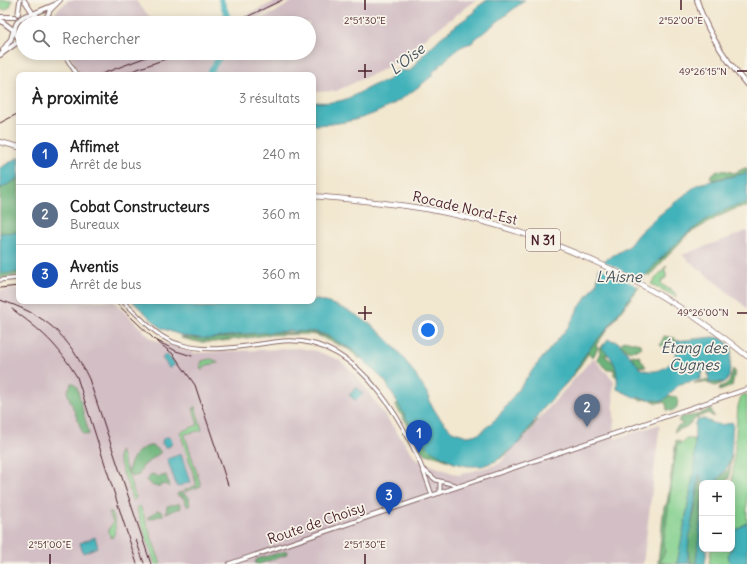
<!DOCTYPE html>
<html lang="fr">
<meta charset="utf-8">
<style>
:root{--surface:#fff;--page:#f2f2f2;--text:#222;--muted:#767676;--line:#e0e0e0;--accent:#d1495b}
body{margin:0;font-family:Delius,sans-serif;background:var(--page);color:var(--text)}
.controls{position:absolute;right:12px;bottom:12px;display:grid;overflow:hidden;border-radius:8px;box-shadow:0 2px 10px #0003}
.controls button{width:36px;height:36px;display:grid;place-items:center;padding:0;border:0;border-bottom:1px solid var(--line);background:var(--surface);color:var(--text);font:20px sans-serif}
.you{position:absolute;left:428px;top:330px;width:14px;height:14px;margin:-10px;border:3px solid #fff;border-radius:50%;background:#1a73e8;box-shadow:0 0 0 6px #1a73e833}
.badge{display:grid;place-items:center;width:26px;height:26px;border-radius:50%;background:var(--accent);color:#fff;font-size:13px;font-weight:700}
.pin{position:absolute;translate:-50% -33px;filter:drop-shadow(0 1px 2px #0008)}
.pin::after{content:'';position:absolute;top:21px;width:14px;height:12px;background:inherit;clip-path:polygon(0 0,100% 0,50% 100%)}
.list{margin:0;padding:0;list-style:none}
h2{display:flex;justify-content:space-between;align-items:center;height:52px;margin:0;padding:0 16px;font-size:17px}
h2 small{font-size:13px;font-weight:400;color:var(--muted)}
.list li{display:grid;grid-template-columns:26px 1fr auto;gap:12px;align-items:center;box-sizing:border-box;height:60px;padding:0 16px;border-top:1px solid var(--line)}
.list b{display:block;font-size:15px;white-space:nowrap}
.list p{margin:0;font-size:13px;white-space:nowrap;color:var(--muted)}
.list em{font-size:13px;font-style:normal;color:var(--muted)}
.icon{flex:none;width:22px;height:22px;fill:none;stroke:currentColor;stroke-width:2;stroke-linecap:round;stroke-linejoin:round}
.map{position:relative;flex:none;width:747px;height:564px;overflow:hidden}
.search{position:absolute;background:var(--surface);box-shadow:0 2px 10px #0003;left:16px;top:16px;width:300px;height:44px;display:flex;align-items:center;gap:10px;box-sizing:border-box;padding:0 14px;border-radius:22px;color:var(--muted);font-size:15px}
.panel{position:absolute;background:var(--surface);box-shadow:0 2px 10px #0003;left:16px;top:72px;width:300px;height:232px;border-radius:8px}
.map>svg:first-child{display:block}
</style>
<div class="map">
<svg width="747" height="564" viewBox="0 0 747 564">
<rect width="100%" height="100%" fill="#f7f3e8"/>
<filter id="ink" filterUnits="userSpaceOnUse"><feTurbulence type="fractalNoise" baseFrequency=".025" numOctaves="2"/><feDisplacementMap in="SourceGraphic" scale="8" xChannelSelector="R" yChannelSelector="G"/><feConvolveMatrix kernelMatrix="1 2 1 2 8 2 1 2 1" color-interpolation-filters="sRGB"/></filter>
<filter id="wash" filterUnits="userSpaceOnUse"><feTurbulence type="fractalNoise" baseFrequency=".012" numOctaves="4" result="noise"/><feDisplacementMap in="SourceGraphic" scale="16" xChannelSelector="R" yChannelSelector="G"/><feGaussianBlur stdDeviation="0.9" result="paint"/><feColorMatrix in="noise" values="0 0 0 0 0 0 0 0 0 0 0 0 0 0 0 0 0 1.4 0 .05"/><feComposite in="paint" operator="in"/></filter>
<g filter="url(#wash)">
<rect width="100%" height="100%" fill="#f2e7cf"/>
<path fill="#d2bec4" d="M 69,0 L 135,0 L 155,23 L 53,23 L 51,20 L 57,10 Z
M 278,0 L 291,0 L 249,22 L 274,13 L 295,0 L 476,0 L 384,69 L 336,91 L 313,92 L 313,75 L 80,75 L 69,53 L 309,53 L 309,23 L 229,23 Z
M 747,231 L 747,308 L 682,255 Z
M 19,289 L 19,301 L 113,301 L 152,339 L 195,353 L 299,348 L 316,351 L 339,360 L 355,374 L 417,460 L 458,475 L 499,464 L 593,358 L 614,381 L 613,390 L 615,439 L 660,424 L 643,564 L 0,564 L 0,290 Z"/>
<path fill="#84d08e" stroke="#67785c" d="M 0,0 L 12,0 L 10,7 L 5,10 L 0,9 Z
M 667,265 L 664,271 L 666,272 L 666,278 L 662,280 L 661,284 L 675,293 L 676,297 L 651,284 Z
M 210,359 L 217,361 L 218,363 L 206,365 L 203,370 L 200,369 L 202,361 Z
M 747,394 L 747,564 L 709,564 L 711,549 L 732,549 L 732,483 L 738,406 L 741,396 Z
M 195,406 L 202,430 L 185,434 L 185,436 L 201,486 L 184,492 L 183,491 L 197,485 L 180,432 L 198,425 L 193,408 Z
M 686,439 L 695,439 L 694,472 L 677,564 L 658,562 L 677,443 L 684,442 Z
M 120,451 L 136,498 L 133,501 L 118,457 Z
M 139,505 L 141,508 L 161,564 L 155,564 L 138,513 L 137,507 Z
M 111,512 C 116,520 117,531 112,538 C 106,532 110,528 113,522 L 109,513 Z"/>
<path fill="#6bb279" stroke="#5a6852" d="M 745,168 L 747,168 L 747,173 L 712,180 L 710,176 C 719,168 724,170 734,173 Z
M 19,178 L 19,232 L 0,233 L 0,189 Z
M 747,203 L 747,207 L 737,208 L 720,216 L 688,234 L 649,276 L 647,273 L 689,231 C 696,228 700,222 707,218 C 719,211 734,205 747,203 Z
M 19,270 L 19,275 L 0,278 L 0,272 Z
M 637,287 L 639,287 L 596,345 L 598,348 L 593,357 L 588,354 L 576,372 L 562,388 L 560,387 L 612,320 L 631,292 Z
M 299,331 C 325,332 338,342 360,354 L 360,359 L 348,349 L 317,335 L 305,334 L 269,335 L 214,342 L 199,342 L 181,338 L 181,337 C 211,342 242,334 272,332 C 281,332 291,335 299,331 Z
M 664,336 L 675,338 L 677,346 L 673,349 L 669,347 L 664,348 L 660,345 Z
M 624,340 L 640,344 L 642,347 C 633,353 628,351 620,345 Z
M 605,344 L 610,355 L 604,355 L 614,363 L 619,375 L 617,377 L 614,375 L 614,369 L 607,370 L 597,359 L 600,353 L 599,349 L 601,346 Z
M 631,355 L 639,356 L 646,367 C 639,368 633,362 631,355 Z
M 733,369 L 735,371 L 732,386 L 719,391 L 720,387 L 729,383 Z
M 705,380 L 719,381 L 723,383 L 715,386 L 704,382 L 694,383 Z
M 72,382 L 77,387 L 89,434 L 88,435 L 83,434 L 67,392 Z
M 664,395 L 677,397 L 678,399 L 677,407 L 672,411 L 667,410 L 666,404 L 663,402 L 657,403 L 650,399 L 640,400 L 633,396 Z
M 399,403 L 422,440 L 523,434 L 538,419 C 512,456 488,478 441,458 C 435,455 427,456 421,451 L 416,438 L 395,405 Z
M 711,409 L 714,417 L 708,413 L 696,418 L 686,427 L 674,432 L 676,428 L 683,424 L 678,421 L 681,417 L 697,415 Z
M 676,440 L 679,441 L 680,444 L 677,445 L 664,539 L 665,552 L 661,559 L 661,563 L 666,564 L 658,564 L 664,507 L 667,503 Z
M 149,446 L 154,446 L 161,452 L 142,467 L 139,475 L 131,477 L 128,471 C 132,458 136,450 149,446 Z
M 729,454 L 732,454 L 729,479 L 723,483 L 717,483 L 718,479 L 729,469 Z
M 152,474 L 159,477 L 166,475 L 170,487 L 164,484 C 156,489 151,486 146,480 Z
M 699,474 C 708,482 697,548 696,564 L 692,564 C 682,549 692,525 695,509 C 697,497 698,486 699,474 Z
M 181,492 L 189,497 L 190,506 L 187,506 L 183,497 L 177,495 L 178,493 Z
M 177,504 L 180,504 L 181,508 L 166,513 L 167,506 Z
M 158,510 L 163,513 L 163,515 L 150,519 L 147,518 Z
M 287,551 L 286,555 L 259,564 L 255,563 L 257,559 Z"/>
<path fill="#42b2ba" stroke="#466872" d="M 487,0 L 525,0 L 474,40 L 472,43 C 455,46 445,62 433,72 L 433,75 C 394,108 364,124 313,125 L 313,102 C 344,104 348,98 374,85 C 388,79 387,84 396,70 L 410,71 C 430,45 448,30 475,12 L 476,8 Z
M 19,157 L 19,178 L 0,189 L 0,168 Z
M 747,173 L 747,203 L 729,208 L 707,219 L 685,235 L 659,260 L 644,277 L 606,330 L 588,350 L 570,379 L 542,410 L 517,445 L 496,461 L 482,466 L 468,466 L 454,463 L 431,450 L 416,435 L 385,381 L 354,351 L 326,335 L 316,332 L 292,331 L 244,334 L 207,339 L 183,336 L 161,328 L 132,301 L 176,301 L 197,307 L 213,307 L 235,301 L 313,301 L 313,299 C 372,311 401,350 430,398 L 429,401 L 439,417 L 452,431 L 467,436 L 479,434 L 498,417 L 534,368 L 569,326 L 578,309 L 597,283 L 599,269 L 605,260 L 628,247 L 638,234 L 652,221 L 698,184 Z
M 19,232 L 19,272 L 0,274 L 0,233 Z
M 713,337 L 721,338 L 732,347 L 729,377 L 726,382 L 709,383 L 708,370 L 705,369 L 704,372 L 701,372 L 701,379 L 680,384 L 663,401 L 634,397 L 617,389 C 618,370 616,361 602,348 L 608,339 L 618,342 L 641,369 C 656,374 664,370 675,359 L 676,341 Z
M 166,354 L 175,364 L 170,369 L 162,358 Z
M 357,387 L 363,394 L 356,401 L 349,395 Z
M 704,419 C 714,424 721,427 732,422 L 733,424 C 730,452 736,461 715,483 L 702,483 L 699,474 C 697,503 688,530 688,560 L 692,563 L 677,564 L 694,472 L 695,423 L 697,420 Z
M162 442a5 5 0 1 1 10 0a5 5 0 1 1-10 0Z
M 181,454 L 190,482 L 177,487 L 167,459 Z
M 702,501 L 702,549 L 707,549 L 705,564 L 696,564 Z
M 747,522 L 747,564 L 730,564 L 728,555 L 730,549 L 732,549 L 735,531 Z
M 95,537 L 98,547 L 83,553 L 80,543 Z"/>
<path fill="#f2e7cf" d="M 602,261 L 615,267 L 643,282 L 639,287 L 599,267 Z"/>
<g fill="none" stroke-linecap="round" stroke-linejoin="round">
<path stroke="#42b2ba" stroke-width="6" d="M 221,0 L 230,23
M 208,75 L 222,53"/>
</g>
</g>
<g filter="url(#ink)">
<g fill="none" stroke-linecap="round" stroke-linejoin="round">
<defs>
<path id="minor" d="M 63,53 L 77,75
M 0,280 L 19,278
M 122,301 C 141,316 154,337 179,344 C 212,355 250,344 284,341 C 363,336 411,432 432,495
M 424,470 L 436,480 L 459,486
M 440,482 L 440,493"/>
<path id="tertiary" d="M 24,0 L 32,12
M 18,14 L 20,0
M 229,564 L 747,389"/>
<path id="secondary" d="M 697,0 C 706,32 726,60 747,85
M 35,13 L 54,5
M 0,17 L 15,17
M 0,20 L 12,29
M 44,23 L 50,10 L 60,0
M 23,41 C 0,29 32,0 43,23
M 3,50 L 11,39 L 13,32
M 0,55 L 15,44 L 23,41"/>
<path id="primary" d="M 0,142 L 19,147
M 313,196 C 354,200 396,203 437,211 C 550,233 658,283 747,356"/>
</defs>
<use href="#minor" stroke="#856564" stroke-width="5"/>
<use href="#tertiary" stroke="#856564" stroke-width="5.5"/>
<use href="#secondary" stroke="#856564" stroke-width="6"/>
<use href="#primary" stroke="#856564" stroke-width="6"/>
<use href="#minor" stroke="#fff" stroke-width="3"/>
<use href="#tertiary" stroke="#fff" stroke-width="3.5"/>
<use href="#secondary" stroke="#fff" stroke-width="4"/>
<use href="#primary" stroke="#fff" stroke-width="4.5"/>
<path stroke="#4a1f2b" stroke-width="1" d="M 234,23 L 282,0
M 99,75 L 157,53
M 121,75 L 182,53
M 0,123 L 19,113
M 0,288 L 19,286
M 0,300 C 47,315 68,335 89,379 L 151,564
M 114,301 L 154,339 L 176,351 L 192,356
M 12,309 C 43,332 57,344 77,377 L 137,564
M 154,339 L 173,354 L 195,385 L 228,485
M 136,540 L 144,563"/>
</g>
</g>
<path fill="none" stroke="#4a1f2b" stroke-width="1.5" d="M 365,0 L 365,10M 681,0 L 681,10M 365,64 L 365,78M 358,71 L 372,71M 737,71 L 747,71M 365,306 L 365,320M 358,313 L 372,313M 737,313 L 747,313M 50,554 L 50,564M 365,554 L 365,564"/>
<g text-anchor="middle" dominant-baseline="central" stroke-width="3.5" stroke-linejoin="round" paint-order="stroke">
<rect fill="#f7f3e8" stroke="#7e5f64" stroke-width="1" x="526" y="229" width="34" height="22" rx="3"/>
<g font-size="13" font-weight="bold" fill="#4a1f2b">
<text x="543" y="240">N 31</text>
</g>
<g font-size="14" fill="#4a1f2b" stroke="#f7f3e8">
<text transform="translate(465 208) rotate(13)">Rocade Nord-Est</text>
<text transform="translate(316 523) rotate(-19)">Route de Choisy</text>
</g>
<g font-size="15" font-style="italic" fill="#47525d" stroke="#f7f3e8">
<text transform="translate(407 59) rotate(-38)">L'Oise</text>
<text x="619" y="276">L'Aisne</text>
<text x="694" y="347">Étang des<tspan x="694" dy="17">Cygnes</tspan></text>
</g>
</g>
<g font-size="10" text-anchor="middle" fill="#4a1f2b" stroke="#f7f3e8" stroke-width="3.5" stroke-linejoin="round" paint-order="stroke">
<text x="365" y="24">2°51'30"E</text>
<text x="681" y="24">2°52'00"E</text>
<text x="703" y="75">49°26'15"N</text>
<text x="703" y="316">49°26'00"N</text>
<text x="50" y="548">2°51'00"E</text>
<text x="365" y="548">2°51'30"E</text>
</g>
</svg>
<div class="controls">
<button>+</button>
<button>−</button>
</div>
<div class="you"></div>
<div class="pin badge" style="left:419px;top:453px;background:#1a4fb4">1</div>
<div class="pin badge" style="left:587px;top:427px;background:#5c6f8a">2</div>
<div class="pin badge" style="left:389px;top:515px;background:#1a4fb4">3</div>
<div class="search"><svg class="icon" aria-label="search" viewBox="0 0 24 24"><circle cx="10" cy="10" r="6"/><path d="M15 15l6 6"/></svg>Rechercher</div>
<section class="panel">
<h2>À proximité<small>3 résultats</small></h2>
<ul class="list">
<li><span class="badge" style="background:#1a4fb4">1</span><div><b>Affimet</b><p>Arrêt de bus</p></div><em>240 m</em></li>
<li><span class="badge" style="background:#5c6f8a">2</span><div><b>Cobat Constructeurs</b><p>Bureaux</p></div><em>360 m</em></li>
<li><span class="badge" style="background:#1a4fb4">3</span><div><b>Aventis</b><p>Arrêt de bus</p></div><em>360 m</em></li>
</ul>
</section>
</div>
